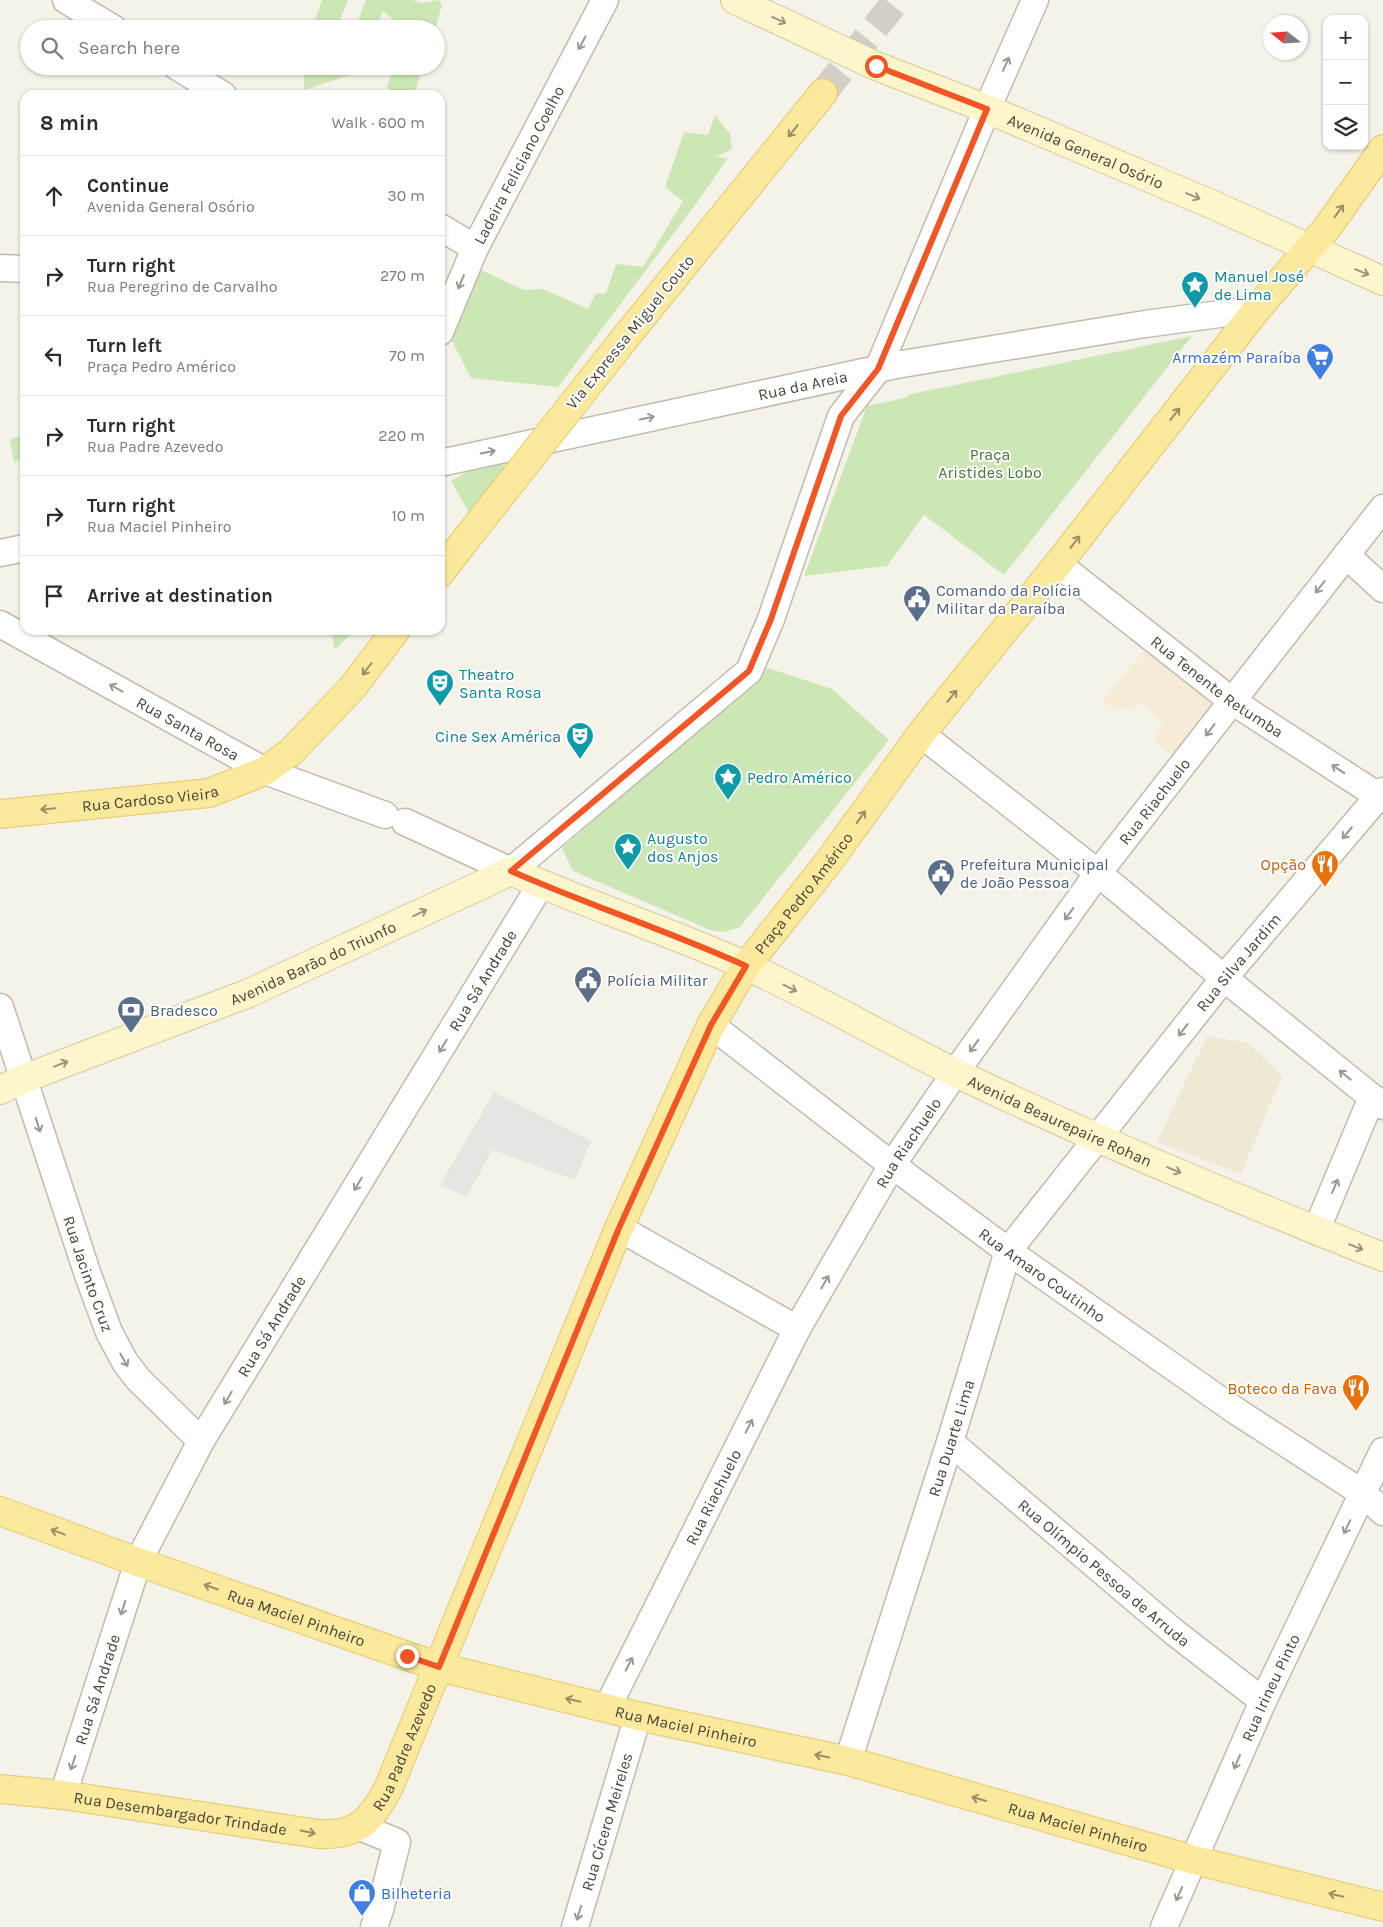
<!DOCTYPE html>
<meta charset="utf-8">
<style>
:root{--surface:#fff;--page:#f2f2f3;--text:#2b2b33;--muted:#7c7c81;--line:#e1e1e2}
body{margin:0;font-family:Karla,sans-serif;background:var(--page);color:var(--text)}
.controls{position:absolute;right:15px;top:15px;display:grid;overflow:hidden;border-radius:10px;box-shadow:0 1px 4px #0004}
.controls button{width:45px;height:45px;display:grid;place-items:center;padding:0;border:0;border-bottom:1px solid var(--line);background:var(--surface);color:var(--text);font:25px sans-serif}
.compass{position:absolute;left:1263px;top:15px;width:45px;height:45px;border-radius:50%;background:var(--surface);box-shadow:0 1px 4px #0004;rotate:287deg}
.stop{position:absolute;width:15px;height:15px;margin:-11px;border:4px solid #f25624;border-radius:50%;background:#fff}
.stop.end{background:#f25624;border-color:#fff;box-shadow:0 1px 5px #0008}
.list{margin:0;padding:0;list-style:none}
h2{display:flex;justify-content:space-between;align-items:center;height:65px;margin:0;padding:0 20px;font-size:21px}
h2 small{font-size:16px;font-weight:400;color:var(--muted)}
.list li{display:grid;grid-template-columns:32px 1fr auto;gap:15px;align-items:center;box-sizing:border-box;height:80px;padding:0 20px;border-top:1px solid var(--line)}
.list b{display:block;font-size:19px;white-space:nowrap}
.list p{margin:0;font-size:16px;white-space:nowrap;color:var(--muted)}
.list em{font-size:16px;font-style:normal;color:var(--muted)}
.icon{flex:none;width:28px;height:28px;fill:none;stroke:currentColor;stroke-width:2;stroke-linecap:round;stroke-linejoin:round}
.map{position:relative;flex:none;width:1383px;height:1927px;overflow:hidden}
.search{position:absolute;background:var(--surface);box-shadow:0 1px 4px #0004;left:20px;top:20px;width:425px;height:55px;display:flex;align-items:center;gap:12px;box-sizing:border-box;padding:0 18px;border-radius:28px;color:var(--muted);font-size:19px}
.panel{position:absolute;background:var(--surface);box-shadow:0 1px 4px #0004;left:20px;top:90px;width:425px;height:545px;border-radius:15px}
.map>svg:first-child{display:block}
</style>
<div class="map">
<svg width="1383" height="1927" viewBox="0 0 1383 1927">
<rect width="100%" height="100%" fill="#f5f2ea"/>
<path fill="#f5ebd7" d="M 1148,645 L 1219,698 L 1172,756 L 1154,739 L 1163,722 L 1139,702 L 1130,710 L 1119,705 L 1115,711 L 1103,701 Z"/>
<path fill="#ede9d5" d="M 1207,1036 L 1248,1043 L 1282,1076 L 1241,1174 L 1157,1142 Z"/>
<path fill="#cce7b5" d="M 322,0 L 348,0 L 340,20 L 356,26 L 366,0 L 412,0 L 422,3 L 439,0 L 442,5 L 435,29 L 404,29 L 383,11 L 374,29 L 312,29 Z
M 304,66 L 355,66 L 350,75 L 304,90 Z
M 393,66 L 423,66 L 414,95 L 401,95 L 387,88 Z
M 715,115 L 730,134 L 732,149 L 716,157 L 728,158 L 695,205 L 558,387 L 471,378 L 451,339 L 475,267 L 524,290 L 543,289 L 588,309 L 595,294 L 606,293 L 616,264 L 643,267 L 683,201 L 665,187 L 684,132 L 708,135 Z
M 1192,336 L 1004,575 L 924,515 L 887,566 L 804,576 L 867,406 L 908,397 L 907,395 Z
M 25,433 L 25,457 L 14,462 L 10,440 Z
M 494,456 L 510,472 L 471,516 L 451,481 Z
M 331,630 L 355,630 L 335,650 Z
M 768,668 L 832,689 L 889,740 L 740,927 L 724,932 L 710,930 L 573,871 L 562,848 Z"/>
<path fill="#e6e5e2" d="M 494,1092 L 591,1141 L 575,1180 L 492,1150 L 467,1197 L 440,1185 Z"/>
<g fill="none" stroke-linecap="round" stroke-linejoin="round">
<path stroke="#d3cfc6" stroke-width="28" stroke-dasharray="28 14" stroke-linecap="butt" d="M 823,93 L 897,0"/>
<defs>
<g id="street">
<path d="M 66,0 L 114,29"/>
<path d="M 176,66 L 223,95"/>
<path d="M 440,227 L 475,248"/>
<path d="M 0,268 L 25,269"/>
<path id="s1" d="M 440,332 L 475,248 L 605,0"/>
<path id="s2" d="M 440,463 L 896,365 L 1145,324 L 1257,309"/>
<path d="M 0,553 L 25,548"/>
<path d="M 1346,555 L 1383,589"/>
<path id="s3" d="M 1058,564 L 1232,701 L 1383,799"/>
<path id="s4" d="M 0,624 L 265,771 L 385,815"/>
<path d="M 921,734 L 1098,873 L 1224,978 L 1383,1106"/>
<path d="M 405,822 L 511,871 L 749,671 L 771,619 L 841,416 L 878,369 L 987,109 L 1035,0"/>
<path id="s5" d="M 0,1007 L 88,1275 L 109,1332 L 125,1362 L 138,1379 L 201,1441"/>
<path id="s6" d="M 711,1025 L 892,1165 L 1008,1251 L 1233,1409 L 1364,1494 L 1383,1512"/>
<path d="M 619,1228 L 797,1329"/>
<path d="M 1316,1231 L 1372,1097"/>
<path id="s7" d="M 950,1442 L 1174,1632 L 1263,1701"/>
<path id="s8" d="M 607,1708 L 797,1329 L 892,1165 L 955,1073 L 1098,873 L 1383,508"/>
<path id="s9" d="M 848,1761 L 950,1442 L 1008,1251 L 1224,978 L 1383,791"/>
<path id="s10" d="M 63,1795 L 138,1562 L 201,1441 L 541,884"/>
<path d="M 360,1827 L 397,1842 L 380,1910 L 374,1927"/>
<path id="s11" d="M 575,1927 L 638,1716"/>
<path id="s12" d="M 1164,1927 L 1263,1701 L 1383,1451"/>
</g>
<g id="secondary">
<path id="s13" d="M 735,0 L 876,66 L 987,109 L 1211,204 L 1383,281"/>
<path id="s14" d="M 0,1090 L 23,1079 L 249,993 L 511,871 C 587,905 666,930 742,964 C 815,997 884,1038 956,1073 C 1096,1140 1239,1200 1383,1257"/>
</g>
<g id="primary">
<path d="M 621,343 L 823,93"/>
<path d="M 440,573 L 467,538"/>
<path id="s15" d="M 0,814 L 209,793 L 265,771 L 291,752 L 352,688 L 396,630"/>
<path id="s16" d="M 0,1511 L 138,1562 L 439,1667 L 638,1716 L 848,1761 L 1194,1860 L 1383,1907"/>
<path id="s17" d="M 0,1789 L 63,1795 L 318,1834 C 358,1836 370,1821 388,1789 L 619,1228 L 711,1025 L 746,966 L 830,860 L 921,734 L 1058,564 L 1257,309 L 1327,228 L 1383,149"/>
</g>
</defs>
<use href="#street" stroke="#c0bbad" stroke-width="29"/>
<use href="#secondary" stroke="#d3c99b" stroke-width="30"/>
<use href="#primary" stroke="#e0c96d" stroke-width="30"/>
<use href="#street" stroke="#fff" stroke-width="26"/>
<use href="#secondary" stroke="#fdf6cc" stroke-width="28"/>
<use href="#primary" stroke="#fbe99d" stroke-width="28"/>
<defs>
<path id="primary-bridge" d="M 467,538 L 621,343"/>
</defs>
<use href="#primary-bridge" stroke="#e0c96d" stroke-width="30" stroke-linecap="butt"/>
<use href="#primary-bridge" stroke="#fbe99d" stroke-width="28"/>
</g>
<defs><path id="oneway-shaft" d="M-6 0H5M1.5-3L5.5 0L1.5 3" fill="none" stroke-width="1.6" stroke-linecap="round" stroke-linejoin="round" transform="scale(1.25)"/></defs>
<g stroke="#9a947b">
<use href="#oneway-shaft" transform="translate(779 20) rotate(25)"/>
<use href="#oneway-shaft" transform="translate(1193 196) rotate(23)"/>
<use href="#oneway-shaft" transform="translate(1362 272) rotate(22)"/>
<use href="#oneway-shaft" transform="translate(420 913) rotate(-25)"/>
<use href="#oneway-shaft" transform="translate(790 988) rotate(27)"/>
<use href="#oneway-shaft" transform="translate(61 1064) rotate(-21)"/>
<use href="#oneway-shaft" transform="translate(1174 1170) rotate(23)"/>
<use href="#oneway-shaft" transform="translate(1356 1247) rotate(22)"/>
</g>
<g stroke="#9b9892">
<use href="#oneway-shaft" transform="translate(582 43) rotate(118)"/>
<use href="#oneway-shaft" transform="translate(1006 64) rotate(-66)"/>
<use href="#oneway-shaft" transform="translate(461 282) rotate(113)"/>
<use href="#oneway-shaft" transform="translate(647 418) rotate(-12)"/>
<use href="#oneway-shaft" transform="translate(488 452) rotate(-12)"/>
<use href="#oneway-shaft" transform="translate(1320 587) rotate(128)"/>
<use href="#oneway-shaft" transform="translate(116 688) rotate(-151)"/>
<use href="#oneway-shaft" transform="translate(1210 730) rotate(128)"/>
<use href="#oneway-shaft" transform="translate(1338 769) rotate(-147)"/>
<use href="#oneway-shaft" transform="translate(1347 833) rotate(130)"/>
<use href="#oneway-shaft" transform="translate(1069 914) rotate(126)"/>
<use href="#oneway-shaft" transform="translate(1183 1030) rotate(128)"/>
<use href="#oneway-shaft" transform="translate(443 1046) rotate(121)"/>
<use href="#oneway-shaft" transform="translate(974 1046) rotate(126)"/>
<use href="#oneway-shaft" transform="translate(1345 1075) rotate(-141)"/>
<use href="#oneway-shaft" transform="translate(38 1125) rotate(72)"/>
<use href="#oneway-shaft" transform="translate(358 1184) rotate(121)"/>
<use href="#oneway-shaft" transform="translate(1335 1186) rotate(-67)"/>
<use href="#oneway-shaft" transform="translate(825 1282) rotate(-60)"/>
<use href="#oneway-shaft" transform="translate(124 1360) rotate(60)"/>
<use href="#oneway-shaft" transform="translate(228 1398) rotate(121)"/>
<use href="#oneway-shaft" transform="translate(749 1426) rotate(-63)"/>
<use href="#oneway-shaft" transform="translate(1347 1527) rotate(116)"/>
<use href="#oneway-shaft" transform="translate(123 1608) rotate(108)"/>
<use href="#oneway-shaft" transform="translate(629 1664) rotate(-63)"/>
<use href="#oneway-shaft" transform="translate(1237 1762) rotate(114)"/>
<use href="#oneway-shaft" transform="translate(73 1763) rotate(108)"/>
<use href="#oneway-shaft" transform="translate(1179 1894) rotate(114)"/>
<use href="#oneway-shaft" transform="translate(579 1913) rotate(107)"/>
</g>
<g stroke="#998e65">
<use href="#oneway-shaft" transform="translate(793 131) rotate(129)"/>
<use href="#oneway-shaft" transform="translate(1339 211) rotate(-55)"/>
<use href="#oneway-shaft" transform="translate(1175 414) rotate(-52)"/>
<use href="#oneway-shaft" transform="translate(1075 542) rotate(-52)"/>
<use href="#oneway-shaft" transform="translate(367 669) rotate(127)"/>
<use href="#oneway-shaft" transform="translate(952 696) rotate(-51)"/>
<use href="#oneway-shaft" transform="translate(48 809) rotate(174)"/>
<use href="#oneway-shaft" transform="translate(861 817) rotate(-54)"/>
<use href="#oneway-shaft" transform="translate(58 1532) rotate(-160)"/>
<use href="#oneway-shaft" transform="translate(211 1587) rotate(-161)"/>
<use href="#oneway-shaft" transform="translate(573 1700) rotate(-166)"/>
<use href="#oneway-shaft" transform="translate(822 1756) rotate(-168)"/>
<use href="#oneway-shaft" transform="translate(979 1799) rotate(-164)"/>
<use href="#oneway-shaft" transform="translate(308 1832) rotate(11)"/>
<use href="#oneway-shaft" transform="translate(1336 1895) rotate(-166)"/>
</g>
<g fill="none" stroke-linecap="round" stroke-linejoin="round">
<path stroke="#f25624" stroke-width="6" d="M 407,1656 L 439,1667 L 619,1228 L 711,1025 L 746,966 C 669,931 588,905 511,871 L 749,671 L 771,619 L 841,416 L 878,369 L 987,109 L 876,66"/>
</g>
<defs>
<symbol id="sight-pin" viewBox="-11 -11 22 30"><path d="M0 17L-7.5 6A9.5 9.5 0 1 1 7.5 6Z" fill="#0f9aa8" stroke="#fff"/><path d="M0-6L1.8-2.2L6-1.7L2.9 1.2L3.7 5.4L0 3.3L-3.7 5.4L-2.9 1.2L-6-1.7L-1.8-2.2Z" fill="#fff"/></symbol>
<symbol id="supermarket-pin" viewBox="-11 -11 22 30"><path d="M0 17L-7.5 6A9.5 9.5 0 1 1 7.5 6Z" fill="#3f7fe0" stroke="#fff"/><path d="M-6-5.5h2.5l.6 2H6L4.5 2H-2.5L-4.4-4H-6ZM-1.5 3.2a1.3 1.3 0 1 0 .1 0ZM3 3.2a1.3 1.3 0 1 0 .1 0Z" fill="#fff"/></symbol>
<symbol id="civic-pin" viewBox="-11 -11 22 30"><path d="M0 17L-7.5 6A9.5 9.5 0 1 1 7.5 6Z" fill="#5c6f8a" stroke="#fff"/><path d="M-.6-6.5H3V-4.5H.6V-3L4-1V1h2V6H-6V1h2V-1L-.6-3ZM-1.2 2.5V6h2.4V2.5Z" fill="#fff"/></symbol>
<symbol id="theatre-pin" viewBox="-11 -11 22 30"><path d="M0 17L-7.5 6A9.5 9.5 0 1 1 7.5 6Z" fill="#0f9aa8" stroke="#fff"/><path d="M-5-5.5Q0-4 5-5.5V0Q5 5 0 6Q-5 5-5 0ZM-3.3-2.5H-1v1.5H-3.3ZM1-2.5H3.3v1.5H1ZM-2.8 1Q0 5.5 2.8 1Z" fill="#fff"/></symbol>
<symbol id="restaurant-pin" viewBox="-11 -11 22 30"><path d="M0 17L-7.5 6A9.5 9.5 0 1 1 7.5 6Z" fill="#e8710a" stroke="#fff"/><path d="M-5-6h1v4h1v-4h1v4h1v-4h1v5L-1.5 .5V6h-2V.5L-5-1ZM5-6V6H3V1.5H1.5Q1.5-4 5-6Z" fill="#fff"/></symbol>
<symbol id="bank-pin" viewBox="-11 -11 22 30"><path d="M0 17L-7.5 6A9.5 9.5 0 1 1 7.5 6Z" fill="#5c6f8a" stroke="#fff"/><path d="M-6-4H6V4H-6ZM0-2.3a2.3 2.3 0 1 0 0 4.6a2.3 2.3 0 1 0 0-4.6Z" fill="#fff"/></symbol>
<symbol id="shop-pin" viewBox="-11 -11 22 30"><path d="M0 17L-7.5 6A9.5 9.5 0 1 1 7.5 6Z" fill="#3f7fe0" stroke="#fff"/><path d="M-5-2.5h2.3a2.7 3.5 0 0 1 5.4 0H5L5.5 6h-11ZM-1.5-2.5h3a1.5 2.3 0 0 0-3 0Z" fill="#fff"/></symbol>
</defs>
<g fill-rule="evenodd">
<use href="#sight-pin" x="1179" y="269" width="32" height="43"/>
<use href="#supermarket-pin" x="1304" y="341" width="32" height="43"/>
<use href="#civic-pin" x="901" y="583" width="32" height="43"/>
<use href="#theatre-pin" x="424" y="667" width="32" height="43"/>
<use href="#theatre-pin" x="564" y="720" width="32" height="43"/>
<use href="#sight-pin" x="712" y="761" width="32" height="43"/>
<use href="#sight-pin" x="612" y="831" width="32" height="43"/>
<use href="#restaurant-pin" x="1309" y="848" width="32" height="43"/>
<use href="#civic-pin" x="925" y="857" width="32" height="43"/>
<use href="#civic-pin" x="572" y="964" width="32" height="43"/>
<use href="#bank-pin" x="115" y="994" width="32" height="43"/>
<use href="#restaurant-pin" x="1340" y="1372" width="32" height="43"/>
<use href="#shop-pin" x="346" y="1877" width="32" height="43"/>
</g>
<g text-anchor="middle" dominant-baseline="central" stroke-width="4" stroke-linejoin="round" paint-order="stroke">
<g font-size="16" fill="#494438" stroke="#fff">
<text stroke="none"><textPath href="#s13" startOffset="382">Avenida General Osório</textPath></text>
<text stroke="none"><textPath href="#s1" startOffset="185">Ladeira Feliciano Coelho</textPath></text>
<text transform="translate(630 332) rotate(-51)">Via Expressa Miguel Couto</text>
<text stroke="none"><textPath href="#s2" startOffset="371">Rua da Areia</textPath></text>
<text stroke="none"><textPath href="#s3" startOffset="201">Rua Tenente Retumba</textPath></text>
<text stroke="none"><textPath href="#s4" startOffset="215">Rua Santa Rosa</textPath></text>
<text stroke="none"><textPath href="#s15" startOffset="151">Rua Cardoso Vieira</textPath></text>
<text stroke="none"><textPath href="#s8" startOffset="1062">Rua Riachuelo</textPath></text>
<text stroke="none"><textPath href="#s17" startOffset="1402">Praça Pedro Américo</textPath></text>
<text stroke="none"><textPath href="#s14" startOffset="338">Avenida Barão do Triunfo</textPath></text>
<text stroke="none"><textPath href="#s9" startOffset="904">Rua Silva Jardim</textPath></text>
<text stroke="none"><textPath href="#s10" startOffset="921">Rua Sá Andrade</textPath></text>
<text stroke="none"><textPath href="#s14" startOffset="1160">Avenida Beaurepaire Rohan</textPath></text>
<text stroke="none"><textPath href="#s8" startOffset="641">Rua Riachuelo</textPath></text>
<text stroke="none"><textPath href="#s5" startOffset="281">Rua Jacinto Cruz</textPath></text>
<text stroke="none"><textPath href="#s6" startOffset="415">Rua Amaro Coutinho</textPath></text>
<text stroke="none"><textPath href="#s10" startOffset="516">Rua Sá Andrade</textPath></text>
<text stroke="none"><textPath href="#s9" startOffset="339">Rua Duarte Lima</textPath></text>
<text stroke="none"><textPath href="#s8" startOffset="236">Rua Riachuelo</textPath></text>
<text stroke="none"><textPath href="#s7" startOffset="202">Rua Olímpio Pessoa de Arruda</textPath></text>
<text stroke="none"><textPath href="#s16" startOffset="315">Rua Maciel Pinheiro</textPath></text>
<text stroke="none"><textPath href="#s12" startOffset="262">Rua Irineu Pinto</textPath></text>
<text stroke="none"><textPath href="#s10" startOffset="111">Rua Sá Andrade</textPath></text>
<text stroke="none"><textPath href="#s16" startOffset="720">Rua Maciel Pinheiro</textPath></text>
<text stroke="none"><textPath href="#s17" startOffset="456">Rua Padre Azevedo</textPath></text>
<text stroke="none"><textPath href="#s17" startOffset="182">Rua Desembargador Trindade</textPath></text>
<text stroke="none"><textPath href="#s11" startOffset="110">Rua Cícero Meireles</textPath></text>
<text stroke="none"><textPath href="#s16" startOffset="1125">Rua Maciel Pinheiro</textPath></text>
</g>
<g font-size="16" fill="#0d838f" stroke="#fff" text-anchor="start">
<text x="1214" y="276">Manuel José<tspan x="1214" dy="18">de Lima</tspan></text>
<text x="459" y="674">Theatro<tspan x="459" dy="18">Santa Rosa</tspan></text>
<text x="561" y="736" text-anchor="end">Cine Sex América</text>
<text x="747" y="777">Pedro Américo</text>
<text x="647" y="838">Augusto<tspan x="647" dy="18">dos Anjos</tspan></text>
</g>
<g font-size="16" fill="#366cbe" stroke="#fff" text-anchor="end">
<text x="1301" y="357">Armazém Paraíba</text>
<text x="381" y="1893" text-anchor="start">Bilheteria</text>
</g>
<g font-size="16" fill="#42792d" stroke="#fff">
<text x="990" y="454">Praça<tspan x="990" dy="18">Aristides Lobo</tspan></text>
</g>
<g font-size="16" fill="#4e5e75" stroke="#fff" text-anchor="start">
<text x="936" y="590">Comando da Polícia<tspan x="936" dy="18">Militar da Paraíba</tspan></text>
<text x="960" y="864">Prefeitura Municipal<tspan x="960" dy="18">de João Pessoa</tspan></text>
<text x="607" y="980">Polícia Militar</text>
<text x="150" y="1010">Bradesco</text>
</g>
<g font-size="16" fill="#c56008" stroke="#fff" text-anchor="end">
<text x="1306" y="864">Opção</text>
<text x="1337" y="1388">Boteco da Fava</text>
</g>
</g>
</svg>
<div class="controls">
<button>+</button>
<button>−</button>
<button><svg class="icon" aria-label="layers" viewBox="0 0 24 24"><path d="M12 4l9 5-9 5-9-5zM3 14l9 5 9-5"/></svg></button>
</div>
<svg class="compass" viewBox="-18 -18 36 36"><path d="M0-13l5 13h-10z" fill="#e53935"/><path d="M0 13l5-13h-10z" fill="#7c7c81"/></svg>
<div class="stop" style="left:876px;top:66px"></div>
<div class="stop end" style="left:407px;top:1656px"></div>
<div class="search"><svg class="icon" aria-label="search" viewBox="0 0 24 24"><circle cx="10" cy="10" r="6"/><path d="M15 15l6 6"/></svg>Search here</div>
<section class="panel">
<h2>8 min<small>Walk · 600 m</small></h2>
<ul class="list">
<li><svg class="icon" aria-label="ahead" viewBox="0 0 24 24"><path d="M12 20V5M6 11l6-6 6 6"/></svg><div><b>Continue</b><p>Avenida General Osório</p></div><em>30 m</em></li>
<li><svg class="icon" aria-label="right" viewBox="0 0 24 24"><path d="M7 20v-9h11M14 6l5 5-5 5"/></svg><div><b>Turn right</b><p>Rua Peregrino de Carvalho</p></div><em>270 m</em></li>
<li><svg class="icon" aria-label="left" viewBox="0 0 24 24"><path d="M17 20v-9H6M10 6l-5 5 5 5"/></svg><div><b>Turn left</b><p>Praça Pedro Américo</p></div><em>70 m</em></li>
<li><svg class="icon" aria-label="right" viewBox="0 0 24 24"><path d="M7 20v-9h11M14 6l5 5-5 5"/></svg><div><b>Turn right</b><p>Rua Padre Azevedo</p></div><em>220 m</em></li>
<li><svg class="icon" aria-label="right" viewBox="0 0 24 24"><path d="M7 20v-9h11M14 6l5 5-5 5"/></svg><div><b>Turn right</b><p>Rua Maciel Pinheiro</p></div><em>10 m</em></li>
<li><svg class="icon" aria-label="arrive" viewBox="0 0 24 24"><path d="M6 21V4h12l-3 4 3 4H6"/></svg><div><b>Arrive at destination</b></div></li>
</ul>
</section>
</div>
